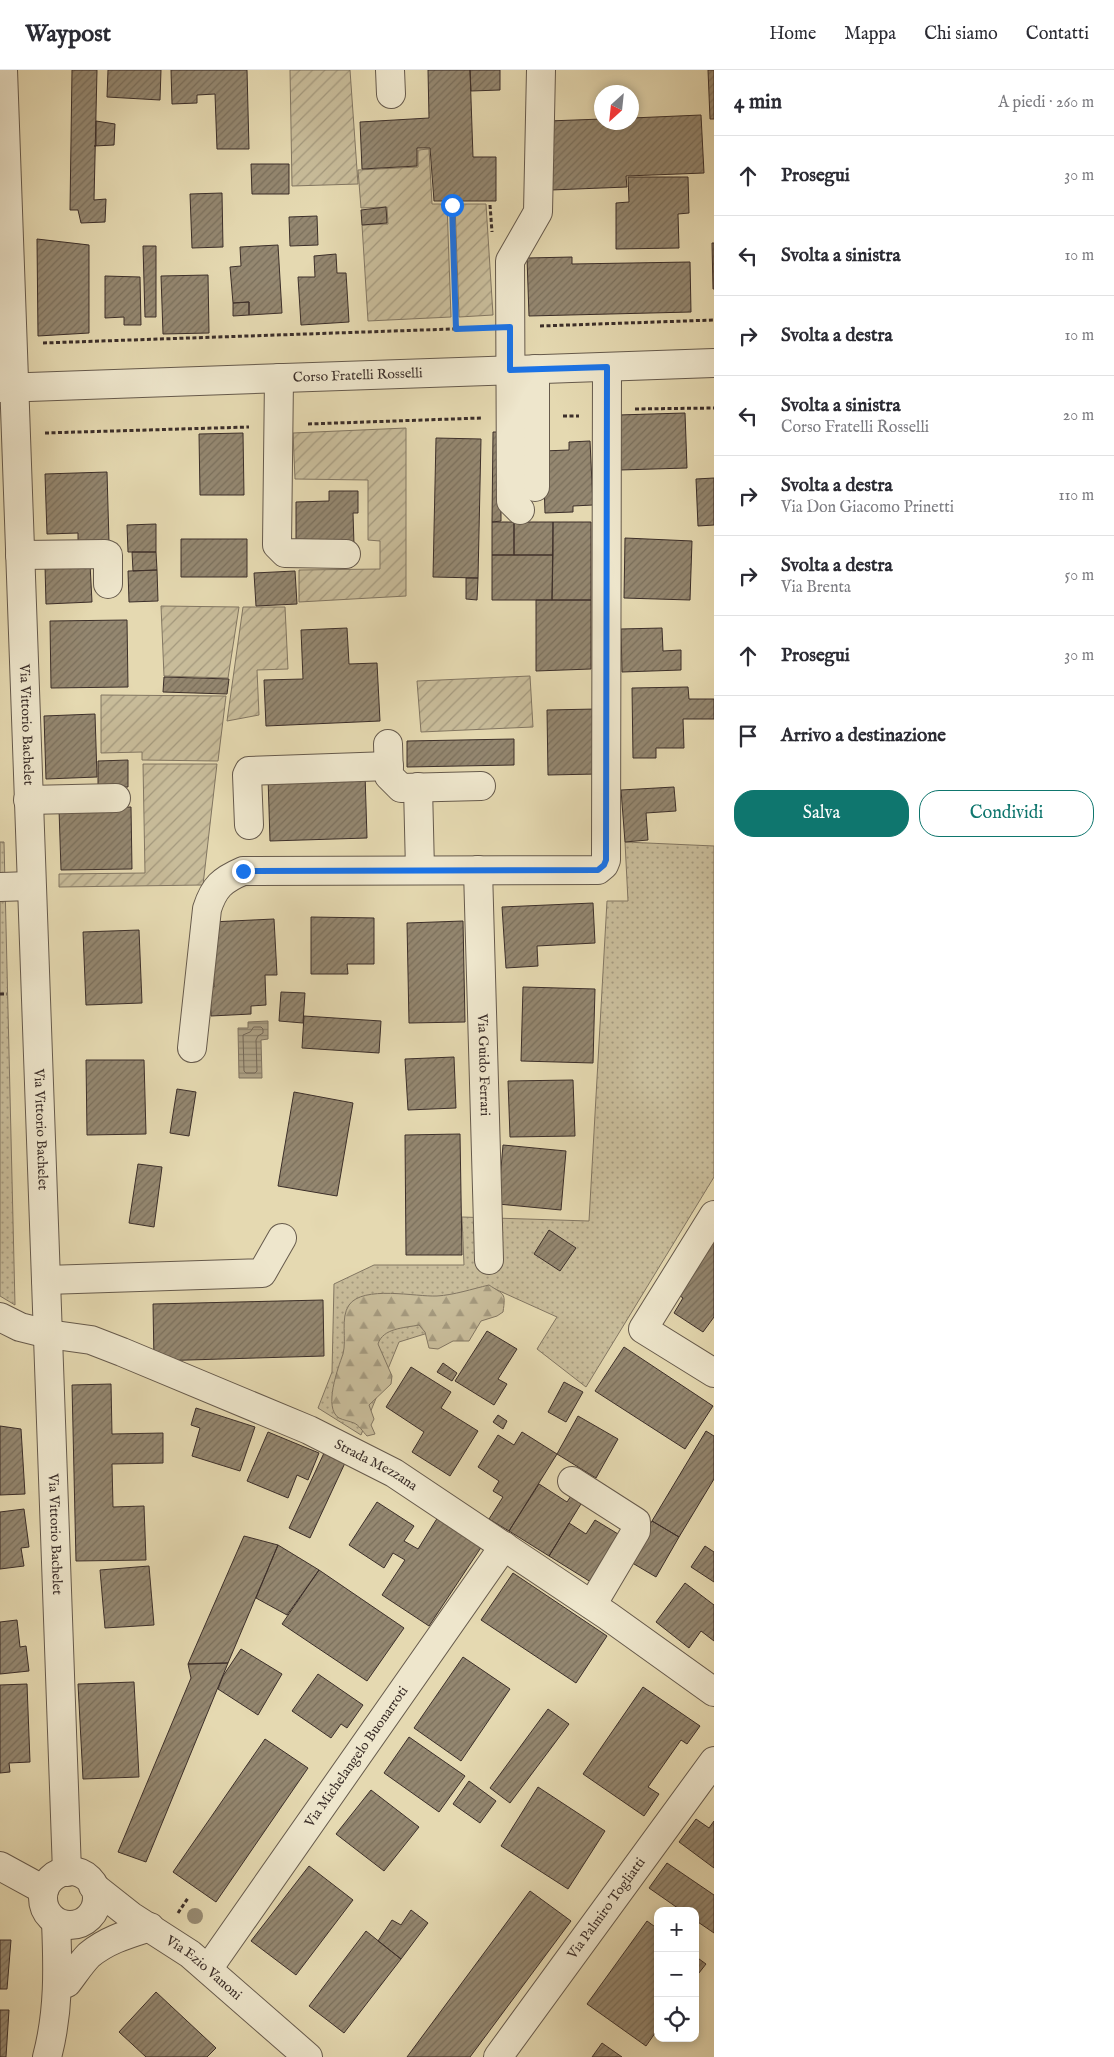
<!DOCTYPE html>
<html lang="it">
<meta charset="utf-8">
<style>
:root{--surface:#fff;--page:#f7f7f7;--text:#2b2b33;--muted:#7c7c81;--line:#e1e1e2;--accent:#0f766e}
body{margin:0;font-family:"IM FELL English",serif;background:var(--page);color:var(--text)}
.controls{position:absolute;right:15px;bottom:15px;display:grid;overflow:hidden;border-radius:10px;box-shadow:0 2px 8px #0003}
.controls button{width:45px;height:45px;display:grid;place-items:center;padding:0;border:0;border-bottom:1px solid var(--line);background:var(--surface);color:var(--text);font:25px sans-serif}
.compass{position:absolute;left:594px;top:15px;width:45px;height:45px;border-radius:50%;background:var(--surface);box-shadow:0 2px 8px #0003;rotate:207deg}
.stop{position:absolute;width:15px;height:15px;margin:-11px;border:4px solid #1a73e8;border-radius:50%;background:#fff}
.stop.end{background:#1a73e8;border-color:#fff;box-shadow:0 1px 5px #0008}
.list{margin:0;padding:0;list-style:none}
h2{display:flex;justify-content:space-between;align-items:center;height:65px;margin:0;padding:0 20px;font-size:21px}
h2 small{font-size:16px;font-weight:400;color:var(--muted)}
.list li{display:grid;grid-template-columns:32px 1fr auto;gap:15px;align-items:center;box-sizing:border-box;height:80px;padding:0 20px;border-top:1px solid var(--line)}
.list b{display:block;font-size:19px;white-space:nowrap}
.list p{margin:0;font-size:16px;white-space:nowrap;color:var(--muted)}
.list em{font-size:16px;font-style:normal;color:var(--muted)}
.actions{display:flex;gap:10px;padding:15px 20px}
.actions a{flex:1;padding:11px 0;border:1px solid var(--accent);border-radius:20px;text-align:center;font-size:18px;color:var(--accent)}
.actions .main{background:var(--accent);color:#fff}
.icon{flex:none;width:28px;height:28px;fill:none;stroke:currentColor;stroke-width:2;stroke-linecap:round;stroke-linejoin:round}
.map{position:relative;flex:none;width:714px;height:1987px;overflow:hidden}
header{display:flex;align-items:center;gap:30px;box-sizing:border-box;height:70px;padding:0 25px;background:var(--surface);border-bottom:1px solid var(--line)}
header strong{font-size:24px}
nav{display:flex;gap:28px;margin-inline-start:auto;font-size:18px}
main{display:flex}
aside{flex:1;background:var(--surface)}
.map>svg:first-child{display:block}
</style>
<header>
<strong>Waypost</strong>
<nav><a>Home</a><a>Mappa</a><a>Chi siamo</a><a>Contatti</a></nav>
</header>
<main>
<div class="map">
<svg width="714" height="1987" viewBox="0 0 714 1987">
<defs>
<pattern id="grass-dots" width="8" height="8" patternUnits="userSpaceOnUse" patternTransform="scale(1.25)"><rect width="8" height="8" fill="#c8bc9a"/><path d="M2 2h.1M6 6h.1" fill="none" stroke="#a4997e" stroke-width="1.8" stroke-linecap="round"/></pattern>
<pattern id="forest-firs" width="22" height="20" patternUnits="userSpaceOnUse" patternTransform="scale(1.25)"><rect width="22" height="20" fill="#c8bc9a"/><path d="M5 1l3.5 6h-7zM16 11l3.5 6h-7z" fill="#a4997e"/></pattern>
<pattern id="garden-furrows" width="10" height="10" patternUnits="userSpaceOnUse" patternTransform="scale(1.25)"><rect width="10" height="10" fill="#c8bc9a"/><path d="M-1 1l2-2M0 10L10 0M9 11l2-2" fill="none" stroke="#a4997e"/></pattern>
<pattern id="water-rules" width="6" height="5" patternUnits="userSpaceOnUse" patternTransform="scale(1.25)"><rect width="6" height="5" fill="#ac9f83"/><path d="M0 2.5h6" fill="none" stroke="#8d826b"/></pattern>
<pattern id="building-hatch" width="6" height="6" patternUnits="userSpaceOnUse" patternTransform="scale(1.25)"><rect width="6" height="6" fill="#948770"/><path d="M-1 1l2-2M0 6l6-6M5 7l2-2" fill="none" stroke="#7a6f5c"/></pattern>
</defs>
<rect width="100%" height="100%" fill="#e5d9b1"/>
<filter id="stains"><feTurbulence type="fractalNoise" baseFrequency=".004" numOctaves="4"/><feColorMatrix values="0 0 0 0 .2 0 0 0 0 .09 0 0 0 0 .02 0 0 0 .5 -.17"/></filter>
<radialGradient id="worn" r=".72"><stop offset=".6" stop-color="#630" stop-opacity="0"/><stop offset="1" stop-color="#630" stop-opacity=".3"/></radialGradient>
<path fill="url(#grass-dots)" stroke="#827662" d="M 0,772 L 4,772 L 15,1235 L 0,1226 Z
M 625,772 L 714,776 L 714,1107 L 586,1317 L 537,1279 L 557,1247 L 495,1219 L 460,1253 L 399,1272 L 361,1365 L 318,1338 L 332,1302 L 334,1214 L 374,1195 L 464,1195 L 462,1147 L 589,1151 L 607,831 L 628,831 Z"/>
<path fill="url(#forest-firs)" stroke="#827662" d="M 489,1215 C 504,1225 506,1222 503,1242 L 497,1246 L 481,1251 L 469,1271 L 453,1271 L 438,1279 L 429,1278 L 425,1262 L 419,1255 C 404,1258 383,1258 378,1274 L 392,1306 L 391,1314 L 369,1335 L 374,1349 L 371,1355 L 375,1364 L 367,1366 C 363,1362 359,1355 354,1353 C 349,1351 343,1350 339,1348 C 323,1338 338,1298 343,1284 C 347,1269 340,1248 349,1235 C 363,1215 416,1227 437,1226 C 454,1225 472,1219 489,1215 Z"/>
<path fill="url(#garden-furrows)" stroke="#827662" d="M 290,0 L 350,0 L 358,114 L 292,116 Z
M 429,79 L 432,134 L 447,134 L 451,247 L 368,251 L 362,155 L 388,154 L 387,137 L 361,138 L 358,100 L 418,97 L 418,80 Z
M 455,134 L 486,134 L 493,245 L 459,247 Z
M 406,358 L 406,526 L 299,532 L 299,500 L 380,499 L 380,471 L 368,470 L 368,410 L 295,409 L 293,363 Z
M 161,536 L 239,537 L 228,608 L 164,606 Z
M 243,537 L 285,537 L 288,599 L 257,600 L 259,645 L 227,651 Z
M 530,606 L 533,657 L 421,662 L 417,611 Z
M 101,625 L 226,626 L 218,691 L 142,690 L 142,682 L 101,683 Z
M 143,694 L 217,694 L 203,815 L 59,817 L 59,804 L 145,803 Z"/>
<path fill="url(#water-rules)" stroke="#7f725f" d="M 268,951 L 268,969 L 261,970 L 262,1008 L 239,1008 L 238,958 L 248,958 L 248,952 Z"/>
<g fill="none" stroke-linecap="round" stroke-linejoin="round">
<path stroke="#746756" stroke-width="1" d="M 254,957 L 261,957 L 263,959 L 263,963 L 258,966 L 256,970 L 257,1001 L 255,1003 L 246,1003 L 244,1001 L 243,965 L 250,962 Z"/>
</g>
<path fill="url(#building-hatch)" stroke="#3c2f2a" d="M 72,0 L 97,0 L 94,130 L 106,129 L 105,152 L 81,153 L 78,140 L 70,140 Z
M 108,0 L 161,0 L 160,30 L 107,27 Z
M 171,0 L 247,0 L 249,79 L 217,79 L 215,24 L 197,25 L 197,33 L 172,34 Z
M 428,0 L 470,0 L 473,87 L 496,87 L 496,131 L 434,131 L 430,78 L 417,78 L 417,96 L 362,99 L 360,52 L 429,48 Z
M 470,0 L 500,0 L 500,20 L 471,21 Z
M 708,0 L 714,0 L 714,49 L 710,49 Z
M 701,45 L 704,103 L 626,106 L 627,117 L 551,120 L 548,51 L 602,49 L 602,52 L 632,52 L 632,48 Z
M 96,51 L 115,54 L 114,75 L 94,76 L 96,76 Z
M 251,94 L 289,94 L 289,124 L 252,124 Z
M 628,107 L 688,107 L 689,143 L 678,144 L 679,178 L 616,179 L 616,133 L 629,132 Z
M 222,123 L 223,177 L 192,178 L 190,124 Z
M 386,137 L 387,153 L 362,155 L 361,140 Z
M 317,146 L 318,175 L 290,176 L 289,147 Z
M 37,169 L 89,175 L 89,263 L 38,266 Z
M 712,173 L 714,173 L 714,219 L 713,219 Z
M 278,175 L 282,243 L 249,245 L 249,232 L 233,233 L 230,197 L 241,196 L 240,177 Z
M 143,176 L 156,176 L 156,247 L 145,247 Z
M 336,184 L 337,203 L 346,203 L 349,252 L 301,255 L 298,207 L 315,207 L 314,186 Z
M 572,187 L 572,194 L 690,192 L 691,242 L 529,246 L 527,188 Z
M 208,205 L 209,263 L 163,264 L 161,206 Z
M 105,206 L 140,207 L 141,255 L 124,255 L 124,247 L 105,248 Z
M 249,232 L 249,245 L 233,246 L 233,233 Z
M 685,343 L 687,398 L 620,400 L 618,345 Z
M 493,362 L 501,362 L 501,451 L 492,452 Z
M 243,363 L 244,425 L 200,425 L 199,364 Z
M 436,368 L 481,369 L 478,508 L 433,507 Z
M 590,371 L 593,435 L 573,436 L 573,442 L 545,443 L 543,381 L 569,380 L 569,372 Z
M 107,402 L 109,472 L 78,472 L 78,463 L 47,464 L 45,404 Z
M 714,408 L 714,455 L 698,456 L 696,409 Z
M 329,421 L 358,421 L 358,443 L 353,443 L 354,475 L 296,473 L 296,432 L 329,431 Z
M 492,452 L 514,452 L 514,485 L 492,485 Z
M 514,452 L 553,452 L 553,485 L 514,485 Z
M 553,452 L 591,452 L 591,530 L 552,530 Z
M 156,454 L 156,482 L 128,482 L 127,455 Z
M 625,468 L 692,471 L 690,530 L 624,528 Z
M 181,469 L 247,469 L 247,507 L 181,507 Z
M 132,482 L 156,482 L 157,500 L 133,501 Z
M 492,485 L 553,485 L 552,530 L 492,530 Z
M 90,494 L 92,532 L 46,534 L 45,496 Z
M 157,500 L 158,531 L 129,532 L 128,501 Z
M 295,501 L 297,534 L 256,536 L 254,503 Z
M 466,508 L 478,508 L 477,530 L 466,529 Z
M 536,530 L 591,530 L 591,599 L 536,601 Z
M 127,550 L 128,617 L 51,618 L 50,551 Z
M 347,558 L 349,594 L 377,593 L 380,651 L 266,656 L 264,610 L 303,609 L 301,560 Z
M 662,558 L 663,581 L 681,580 L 681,600 L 622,602 L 621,559 Z
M 164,607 L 229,609 L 227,624 L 163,622 Z
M 688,617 L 689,629 L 714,629 L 714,649 L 683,649 L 684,678 L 656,678 L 656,688 L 633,688 L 632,618 Z
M 596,639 L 597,704 L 548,705 L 547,640 Z
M 95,644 L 97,707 L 46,709 L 44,646 Z
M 514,669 L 514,695 L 407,697 L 407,671 Z
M 128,690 L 128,717 L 98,717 L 98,691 Z
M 365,704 L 367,768 L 270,771 L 268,707 Z
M 674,717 L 676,741 L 646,743 L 648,770 L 625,772 L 621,720 Z
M 131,737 L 132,799 L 61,800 L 59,739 Z
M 593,833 L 595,873 L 537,876 L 538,896 L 506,898 L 502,837 Z
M 311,847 L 374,848 L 374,894 L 347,894 L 348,904 L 311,904 Z
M 274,849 L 277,905 L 265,905 L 266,935 L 251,936 L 251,944 L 211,946 L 210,917 L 214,917 L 211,852 Z
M 463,851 L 465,952 L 409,953 L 407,853 Z
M 139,860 L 142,933 L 86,935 L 83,862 Z
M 523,917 L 595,919 L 593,993 L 521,991 Z
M 281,922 L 305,923 L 303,953 L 279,951 Z
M 304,946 L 381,951 L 379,983 L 302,978 Z
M 454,987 L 456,1038 L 408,1040 L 405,989 Z
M 86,990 L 144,990 L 146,1064 L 87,1065 Z
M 573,1010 L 575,1066 L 510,1067 L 508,1011 Z
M 177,1019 L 196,1022 L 189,1066 L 170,1063 Z
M 294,1022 L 353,1033 L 337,1126 L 278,1116 Z
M 460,1064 L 462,1185 L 406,1185 L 405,1065 Z
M 503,1075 L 566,1081 L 561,1140 L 498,1134 Z
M 138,1094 L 162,1097 L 154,1157 L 129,1153 Z
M 549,1160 L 576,1178 L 560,1201 L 534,1184 Z
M 714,1164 L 714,1247 L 703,1262 L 674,1243 L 683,1228 L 676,1223 Z
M 323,1230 L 324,1286 L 154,1291 L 153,1234 Z
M 487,1261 L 517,1279 L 498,1309 L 507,1314 L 494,1335 L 455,1311 Z
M 624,1277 L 713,1336 L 685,1379 L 595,1321 Z
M 443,1293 L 457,1303 L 452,1311 L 437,1302 Z
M 411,1297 L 451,1322 L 441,1338 L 478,1361 L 450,1406 L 412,1382 L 424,1362 L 386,1337 Z
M 564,1312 L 583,1322 L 566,1352 L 548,1342 Z
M 111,1314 L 112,1364 L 163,1363 L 163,1393 L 112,1394 L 113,1437 L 144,1436 L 146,1490 L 76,1491 L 72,1315 Z
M 196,1338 L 255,1357 L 240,1401 L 192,1386 L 200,1358 L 191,1355 Z
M 498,1345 L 507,1351 L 503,1359 L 493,1352 Z
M 578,1346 L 618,1369 L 596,1408 L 557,1384 Z
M 0,1356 L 21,1359 L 25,1424 L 0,1425 Z
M 706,1361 L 714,1366 L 714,1409 L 679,1467 L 652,1451 Z
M 268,1362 L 319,1383 L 308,1410 L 297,1405 L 288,1428 L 247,1411 Z
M 522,1362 L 557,1384 L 509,1461 L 489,1449 L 503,1427 L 493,1421 L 499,1411 L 478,1397 L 498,1365 L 514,1375 Z
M 324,1383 L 345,1393 L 310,1468 L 289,1458 Z
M 539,1414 L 567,1432 L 573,1423 L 584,1429 L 549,1486 L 509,1461 Z
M 377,1432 L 414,1456 L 404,1471 L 418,1479 L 438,1447 L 482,1476 L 429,1556 L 382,1525 L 405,1490 L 393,1483 L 384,1498 L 349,1475 Z
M 24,1439 L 29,1477 L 21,1478 L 24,1496 L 0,1499 L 0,1442 Z
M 595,1450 L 623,1467 L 594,1514 L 549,1486 L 569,1453 L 586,1464 Z
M 652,1451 L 679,1467 L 656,1507 L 629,1491 Z
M 244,1466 L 278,1475 L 228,1593 L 188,1594 Z
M 278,1475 L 319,1500 L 287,1545 L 256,1528 Z
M 705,1476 L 714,1482 L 714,1512 L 691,1497 Z
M 149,1496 L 154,1555 L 105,1558 L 100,1500 Z
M 319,1500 L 404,1558 L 367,1611 L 282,1554 Z
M 513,1503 L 607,1566 L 576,1613 L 481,1550 Z
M 685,1513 L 714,1535 L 714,1571 L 701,1561 L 689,1578 L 656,1552 Z
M 17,1550 L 20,1577 L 26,1576 L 29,1601 L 0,1604 L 0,1552 Z
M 241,1579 L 282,1604 L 258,1645 L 218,1619 L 223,1606 Z
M 463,1587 L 510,1619 L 461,1691 L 414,1658 Z
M 228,1593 L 146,1792 L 118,1782 L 191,1608 L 188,1594 Z
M 318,1604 L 363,1635 L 347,1658 L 341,1654 L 331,1668 L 292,1641 Z
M 134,1612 L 139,1707 L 83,1709 L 78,1614 Z
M 27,1614 L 30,1692 L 9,1693 L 10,1702 L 0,1703 L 0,1615 Z
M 643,1617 L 700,1656 L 687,1674 L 681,1670 L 648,1717 L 659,1724 L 644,1746 L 583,1704 Z
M 548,1639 L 569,1654 L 510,1733 L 490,1718 Z
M 409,1667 L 465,1706 L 439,1742 L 384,1703 Z
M 265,1669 L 308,1698 L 216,1832 L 173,1802 Z
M 469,1711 L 496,1731 L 480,1753 L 453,1734 Z
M 538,1717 L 605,1761 L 568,1819 L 501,1776 Z
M 371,1720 L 419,1757 L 384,1801 L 336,1764 Z
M 696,1749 L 709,1758 L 714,1751 L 714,1798 L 679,1772 Z
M 667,1793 L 714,1825 L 714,1863 L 695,1850 L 695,1841 L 682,1841 L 649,1818 Z
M 309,1796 L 353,1830 L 296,1905 L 251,1871 Z
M 530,1821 L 571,1851 L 470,1987 L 407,1987 Z
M 411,1840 L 428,1853 L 401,1889 L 378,1871 L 392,1850 L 401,1855 Z
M 647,1851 L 658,1859 L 658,1959 L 646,1976 L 587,1934 Z
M 366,1861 L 401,1889 L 344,1963 L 309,1936 Z
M 0,1870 L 11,1870 L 7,1919 L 0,1919 Z
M 695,1886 L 706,1894 L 695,1908 Z
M 156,1922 L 216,1978 L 207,1987 L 146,1987 L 119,1962 Z
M 0,1940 L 9,1940 L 6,1987 L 0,1987 Z
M 602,1973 L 622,1987 L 592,1987 Z"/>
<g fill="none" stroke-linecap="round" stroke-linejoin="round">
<defs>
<g id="minor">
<path id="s1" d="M 3,0 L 67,1802"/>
<path d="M 390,0 L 391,24"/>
<path d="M 535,299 L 535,417"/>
<path d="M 279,308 L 277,475 L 285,483 L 346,484"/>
<path id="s2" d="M 0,318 L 714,293"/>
<path d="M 520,440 L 511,431 L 510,191 L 538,142 L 541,0"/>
<path d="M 20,485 L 105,484 L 108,485 L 108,514"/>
<path d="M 388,674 L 389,706 L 401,718 L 481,716"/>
<path d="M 418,717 L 420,800"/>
<path d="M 28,730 L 116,728"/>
<path d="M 249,755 L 247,705 L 249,701 L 389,696"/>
<path id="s3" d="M 478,800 L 489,1190"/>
<path d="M 0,817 L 31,816"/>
<path d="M 192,978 L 207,839 C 214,817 222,810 243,801 L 598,800 L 604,795 L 606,790 L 607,297"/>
<path d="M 714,1145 L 643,1259 L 714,1303"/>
<path d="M 46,1210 L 262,1203 L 282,1168"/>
<path id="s4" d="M 0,1247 L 20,1257 L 48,1264 L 91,1270 L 122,1282 L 309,1360 L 394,1403 L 608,1546 L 714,1622"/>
<path d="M 572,1411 L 636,1452 L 636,1461 L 592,1535"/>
<path d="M 0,1796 L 44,1820"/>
<circle cx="70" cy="1828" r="27"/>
<path id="s5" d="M 93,1816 L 131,1846 L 190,1884 L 308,1987"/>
<path id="s6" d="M 208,1899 L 504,1476"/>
<path d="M 67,1913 C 74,1904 81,1893 89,1885 C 107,1870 128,1864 150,1857"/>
<path d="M 47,1987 C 59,1942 58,1898 56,1852"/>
<path id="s7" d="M 498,1987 L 714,1691"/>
</g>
</defs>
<use href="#minor" stroke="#665a4c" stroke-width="30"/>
<path stroke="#3c2f2a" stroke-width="3" stroke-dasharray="4 2.5" stroke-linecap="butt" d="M 452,135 L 456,259
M 490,135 L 492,162
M 540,256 L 714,250
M 43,273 L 481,258
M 635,339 L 714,338
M 563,346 L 579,346
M 308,354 L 481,348
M 45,363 L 249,357
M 0,924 L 7,924
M 178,1843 L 188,1828"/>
<use href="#minor" stroke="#eee6cc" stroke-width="28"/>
</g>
<circle fill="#978b73" cx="195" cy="1846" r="8"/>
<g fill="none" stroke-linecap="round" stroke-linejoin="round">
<path stroke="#1a73e8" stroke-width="6" d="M 243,801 L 598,800 L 604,795 L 606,790 L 607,297 L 510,300 L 510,257 L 456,259 L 452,135"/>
</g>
<g text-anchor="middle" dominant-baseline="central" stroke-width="4" stroke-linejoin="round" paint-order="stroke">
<g font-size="14" fill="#3c2f2a" stroke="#eee6cc">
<text stroke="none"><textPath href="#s2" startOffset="358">Corso Fratelli Rosselli</textPath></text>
<text stroke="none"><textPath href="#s1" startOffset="655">Via Vittorio Bachelet</textPath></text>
<text stroke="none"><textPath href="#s3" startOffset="195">Via Guido Ferrari</textPath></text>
<text stroke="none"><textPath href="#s1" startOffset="1060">Via Vittorio Bachelet</textPath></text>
<text stroke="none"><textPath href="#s4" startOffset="406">Strada Mezzana</textPath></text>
<text stroke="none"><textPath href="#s1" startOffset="1465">Via Vittorio Bachelet</textPath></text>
<text stroke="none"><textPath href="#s6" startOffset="259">Via Michelangelo Buonarroti</textPath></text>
<text stroke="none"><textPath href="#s7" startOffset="184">Via Palmiro Togliatti</textPath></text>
<text stroke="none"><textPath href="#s5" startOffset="138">Via Ezio Vanoni</textPath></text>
</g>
</g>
<rect width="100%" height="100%" filter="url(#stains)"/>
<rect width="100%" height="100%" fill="url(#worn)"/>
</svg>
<div class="controls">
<button>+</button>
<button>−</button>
<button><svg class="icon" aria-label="locate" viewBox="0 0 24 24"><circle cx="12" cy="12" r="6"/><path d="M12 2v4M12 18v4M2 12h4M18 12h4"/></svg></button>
</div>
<svg class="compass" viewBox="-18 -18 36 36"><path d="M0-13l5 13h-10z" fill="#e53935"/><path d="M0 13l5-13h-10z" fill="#7c7c81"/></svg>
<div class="stop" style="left:452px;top:135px"></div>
<div class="stop end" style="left:243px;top:801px"></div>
</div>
<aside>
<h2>4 min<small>A piedi · 260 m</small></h2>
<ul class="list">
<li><svg class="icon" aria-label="ahead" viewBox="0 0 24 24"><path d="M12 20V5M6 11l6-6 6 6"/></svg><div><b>Prosegui</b></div><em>30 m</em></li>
<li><svg class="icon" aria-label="left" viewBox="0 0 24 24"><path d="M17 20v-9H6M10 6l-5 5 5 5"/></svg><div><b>Svolta a sinistra</b></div><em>10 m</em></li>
<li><svg class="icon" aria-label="right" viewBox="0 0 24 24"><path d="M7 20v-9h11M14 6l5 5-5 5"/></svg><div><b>Svolta a destra</b></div><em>10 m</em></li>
<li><svg class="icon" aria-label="left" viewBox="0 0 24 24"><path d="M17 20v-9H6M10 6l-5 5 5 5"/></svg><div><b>Svolta a sinistra</b><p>Corso Fratelli Rosselli</p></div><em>20 m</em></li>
<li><svg class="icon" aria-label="right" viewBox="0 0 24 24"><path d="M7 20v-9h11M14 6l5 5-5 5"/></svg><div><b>Svolta a destra</b><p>Via Don Giacomo Prinetti</p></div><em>110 m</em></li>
<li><svg class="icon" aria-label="right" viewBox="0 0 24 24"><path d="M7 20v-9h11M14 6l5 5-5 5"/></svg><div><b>Svolta a destra</b><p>Via Brenta</p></div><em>50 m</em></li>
<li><svg class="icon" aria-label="ahead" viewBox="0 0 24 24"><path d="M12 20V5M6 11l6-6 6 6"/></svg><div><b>Prosegui</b></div><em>30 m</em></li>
<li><svg class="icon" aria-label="arrive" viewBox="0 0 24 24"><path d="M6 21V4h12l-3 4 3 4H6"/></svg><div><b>Arrivo a destinazione</b></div></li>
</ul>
<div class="actions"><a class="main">Salva</a><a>Condividi</a></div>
</aside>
</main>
